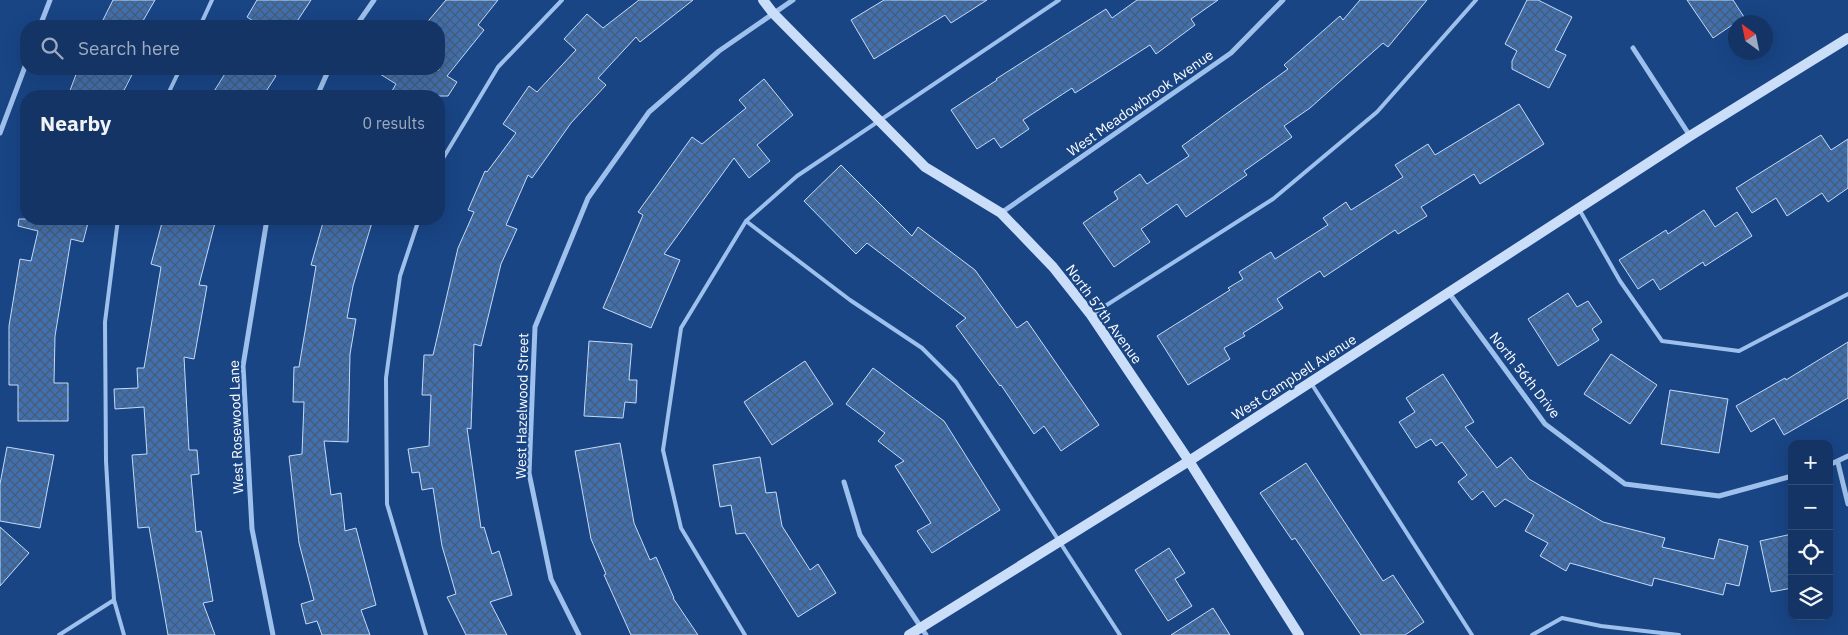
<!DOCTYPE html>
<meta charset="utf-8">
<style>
:root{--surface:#133464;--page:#203f6d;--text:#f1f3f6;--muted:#9daabf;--line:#324f78}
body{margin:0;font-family:"IBM Plex Sans",sans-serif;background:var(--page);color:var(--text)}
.controls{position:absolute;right:15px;bottom:15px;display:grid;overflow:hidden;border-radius:10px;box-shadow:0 5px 20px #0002}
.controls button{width:45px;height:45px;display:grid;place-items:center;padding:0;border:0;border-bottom:1px solid var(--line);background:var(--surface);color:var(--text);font:25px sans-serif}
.compass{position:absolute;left:1728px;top:15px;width:45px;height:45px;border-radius:50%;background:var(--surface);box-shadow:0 5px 20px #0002;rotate:327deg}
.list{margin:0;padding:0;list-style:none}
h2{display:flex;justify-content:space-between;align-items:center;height:65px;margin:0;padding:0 20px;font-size:21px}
h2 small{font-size:16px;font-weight:400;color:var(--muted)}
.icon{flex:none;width:28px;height:28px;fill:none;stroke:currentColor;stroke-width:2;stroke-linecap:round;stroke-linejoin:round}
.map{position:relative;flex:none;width:1848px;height:635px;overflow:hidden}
.search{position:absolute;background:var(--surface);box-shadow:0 5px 20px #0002;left:20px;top:20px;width:425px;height:55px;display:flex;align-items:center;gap:12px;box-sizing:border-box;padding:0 18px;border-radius:20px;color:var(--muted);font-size:19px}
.panel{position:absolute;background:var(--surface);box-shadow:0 5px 20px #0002;left:20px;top:90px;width:425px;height:135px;border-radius:20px}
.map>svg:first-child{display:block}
</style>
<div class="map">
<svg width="1848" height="635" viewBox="0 0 1848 635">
<defs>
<pattern id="building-cross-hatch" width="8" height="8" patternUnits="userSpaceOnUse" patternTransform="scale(1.25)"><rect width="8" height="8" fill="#4170ae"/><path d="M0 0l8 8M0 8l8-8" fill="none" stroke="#475c78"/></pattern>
</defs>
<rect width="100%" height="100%" fill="#194585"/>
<path fill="url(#building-cross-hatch)" stroke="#c4dbf9" d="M 113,0 L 155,0 L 140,26 L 100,26 Z
M 257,0 L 311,0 L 294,26 L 261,26 L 247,17 Z
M 446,0 L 498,0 L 478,25 L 484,30 L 447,76 L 457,82 L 448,96 L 389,96 L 396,84 L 372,69 L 439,70 L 439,26 L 424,26 Z
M 639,0 L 693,0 L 640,42 L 636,37 L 598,78 L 606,85 L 571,123 L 532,178 L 528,175 L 506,225 L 517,229 L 501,264 L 481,346 L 474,344 L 471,429 L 467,428 L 481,528 L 484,527 L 492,554 L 499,551 L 512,595 L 490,602 L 507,635 L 466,635 L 447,597 L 456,594 L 442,546 L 433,488 L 422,490 L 419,472 L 412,473 L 408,449 L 429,446 L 431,395 L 422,395 L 424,355 L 433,355 L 458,248 L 474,212 L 468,210 L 485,171 L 487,172 L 516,133 L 503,124 L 529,86 L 537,92 L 576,50 L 564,39 L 587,14 L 603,28 Z
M 884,0 L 987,0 L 951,23 L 945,15 L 874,59 L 851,20 Z
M 1137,0 L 1218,0 L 1191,19 L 1195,25 L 1156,54 L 1150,45 L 1075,93 L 1072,88 L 1023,120 L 1029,129 L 1001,148 L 994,138 L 977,149 L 951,110 L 997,80 L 996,79 L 1106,9 L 1112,18 Z
M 1360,0 L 1427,0 L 1388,47 L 1383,43 L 1310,108 L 1284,126 L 1292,137 L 1244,171 L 1247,175 L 1186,217 L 1177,204 L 1141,229 L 1150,242 L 1114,267 L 1083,223 L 1118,199 L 1114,192 L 1140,174 L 1147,184 L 1189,156 L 1182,146 L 1288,69 L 1284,65 L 1340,16 L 1343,20 Z
M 1527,0 L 1538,0 L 1572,17 L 1555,50 L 1566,55 L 1549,88 L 1512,69 L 1512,61 L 1517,51 L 1505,44 Z
M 1687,0 L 1733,0 L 1744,17 L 1713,38 Z
M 78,69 L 135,69 L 121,96 L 68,96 Z
M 228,69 L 265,69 L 276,76 L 263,96 L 211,96 Z
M 764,79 L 793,115 L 757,145 L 770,161 L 749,178 L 734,158 L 664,254 L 680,260 L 651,328 L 603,308 L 643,215 L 638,212 L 692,137 L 702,144 L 746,108 L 739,100 Z
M 1519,104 L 1544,144 L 1480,184 L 1474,174 L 1421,207 L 1427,216 L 1398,234 L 1395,230 L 1324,277 L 1320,271 L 1277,299 L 1283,308 L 1243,333 L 1245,336 L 1224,348 L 1230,359 L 1188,385 L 1157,336 L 1230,290 L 1228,288 L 1243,279 L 1239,272 L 1271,252 L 1275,259 L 1328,225 L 1323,218 L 1346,202 L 1351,210 L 1403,177 L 1395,165 L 1428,144 L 1435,155 Z
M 1821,135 L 1831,150 L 1848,139 L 1848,188 L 1828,202 L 1822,193 L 1787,216 L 1776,198 L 1752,213 L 1736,188 Z
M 841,165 L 912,236 L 918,227 L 975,270 L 1017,328 L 1027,321 L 1099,425 L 1061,451 L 1044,426 L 1034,434 L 1001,385 L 1000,386 L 956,326 L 966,318 L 867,243 L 856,254 L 804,201 Z
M 1704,210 L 1715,227 L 1737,212 L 1752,236 L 1705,266 L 1703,262 L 1660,290 L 1653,279 L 1638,289 L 1619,260 L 1666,230 L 1668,234 Z
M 19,219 L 89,219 L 83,242 L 71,239 L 55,336 L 54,383 L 68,383 L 68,421 L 18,421 L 18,385 L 9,385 L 9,326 L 20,259 L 31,261 L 38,231 L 18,226 Z
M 163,219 L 216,219 L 199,285 L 207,286 L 194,359 L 184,357 L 189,450 L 197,450 L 199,474 L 191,475 L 196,532 L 201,531 L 213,601 L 203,603 L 215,635 L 168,635 L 149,527 L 138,528 L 132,455 L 147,454 L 144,407 L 115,409 L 114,389 L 138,388 L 137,368 L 144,368 L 161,267 L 151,264 Z
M 324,219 L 373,219 L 353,286 L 347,318 L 356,319 L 350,354 L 348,442 L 324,441 L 331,495 L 341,493 L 345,531 L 356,528 L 376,605 L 361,610 L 370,635 L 322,635 L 317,621 L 306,624 L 301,604 L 314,600 L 299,543 L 289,456 L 302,454 L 304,402 L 293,402 L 294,367 L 299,367 L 316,266 L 311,265 Z
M 1568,293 L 1577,307 L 1588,301 L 1602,322 L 1592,329 L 1599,340 L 1558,366 L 1528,319 Z
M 589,341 L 632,344 L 629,380 L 637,380 L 636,403 L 625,402 L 623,418 L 584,416 Z
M 1848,342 L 1848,398 L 1784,435 L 1774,418 L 1751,432 L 1736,406 L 1785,378 L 1786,380 Z
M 1611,354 L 1657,385 L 1630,424 L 1584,394 Z
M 805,361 L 833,404 L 772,445 L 744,402 Z
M 873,368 L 944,421 L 1000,510 L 932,553 L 917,531 L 931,523 L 895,466 L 904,461 L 878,441 L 885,433 L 846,404 Z
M 1443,374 L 1474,422 L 1465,427 L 1497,468 L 1511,457 L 1529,479 L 1603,522 L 1665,538 L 1662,547 L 1714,559 L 1719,539 L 1748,546 L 1739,586 L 1726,583 L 1723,595 L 1654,578 L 1652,586 L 1570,563 L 1566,571 L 1540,556 L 1548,543 L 1525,531 L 1534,515 L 1505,499 L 1495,507 L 1483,491 L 1472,500 L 1458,482 L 1467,475 L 1442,442 L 1436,446 L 1431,439 L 1416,448 L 1399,422 L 1415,412 L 1406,398 Z
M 1670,390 L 1728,399 L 1719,453 L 1661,444 Z
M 620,443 L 634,523 L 650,560 L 656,557 L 674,598 L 673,598 L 698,635 L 631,635 L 604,575 L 606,574 L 591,539 L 575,451 Z
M 7,447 L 54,455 L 40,528 L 0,521 L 0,484 Z
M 760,457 L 766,493 L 776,492 L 782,526 L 810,570 L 818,564 L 836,593 L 798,617 L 745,533 L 736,534 L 731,505 L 720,507 L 713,465 Z
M 1306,463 L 1383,581 L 1393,575 L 1424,622 L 1405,635 L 1361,635 L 1295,538 L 1292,540 L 1260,493 Z
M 0,527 L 29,553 L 0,586 Z
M 1792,534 L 1792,588 L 1771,592 L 1760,541 Z
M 1169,548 L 1185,573 L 1175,579 L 1192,606 L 1168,621 L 1135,570 Z
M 1213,608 L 1230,635 L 1171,635 Z"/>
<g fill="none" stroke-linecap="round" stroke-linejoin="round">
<path stroke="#9ec0ec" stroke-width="4" d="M 200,26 L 212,0
M 167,96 L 180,69
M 439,165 L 498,67 L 562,0
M 1579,209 L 1620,281 L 1662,341 L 1739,351 L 1848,294
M 118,219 L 105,322 L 106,461 L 114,600 L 124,635
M 419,219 L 400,276 L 386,378 L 387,504 L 426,635
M 746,221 L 850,300 L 922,348 L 956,382 L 1120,635
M 1091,315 L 1273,199 L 1377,112 L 1476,0
M 1311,383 L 1472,635
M 59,635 L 114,600
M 745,635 L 681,528 L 663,450 L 681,328 L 746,221 L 797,176 L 1059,0
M 1532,635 L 1562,618 L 1601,626 L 1679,635"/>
<path stroke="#9ec0ec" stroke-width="5" d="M 40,26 L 50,0
M 356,26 L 374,0
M 1633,48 L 1690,136
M 317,96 L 329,69
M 0,133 L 26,64
M 1001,213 L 1231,53 L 1283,0
M 267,219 L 243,366 L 252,529 L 273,635
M 1449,293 L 1545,424 L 1625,484 L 1719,496 L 1792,476
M 1838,463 L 1848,504
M 1829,465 L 1848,456
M 844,482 L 860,535 L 926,635
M 579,635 L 551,579 L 529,473 L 535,327 L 588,198 L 649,112 L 719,51 L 793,0"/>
<path stroke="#cbdef9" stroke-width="10" d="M 763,0 L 773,13 L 925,167 L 1001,213 L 1053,267 L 1091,315 L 1189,461 L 1299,635
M 909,635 L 1189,461 L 1690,136 L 1848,38"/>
</g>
<g text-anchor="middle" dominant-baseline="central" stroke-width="4.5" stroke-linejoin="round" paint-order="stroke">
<g font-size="14" fill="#fff" stroke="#194585">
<text transform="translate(1140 103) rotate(-35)">West Meadowbrook Avenue</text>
<text transform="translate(1104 314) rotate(54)">North 57th Avenue</text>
<text transform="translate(1525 375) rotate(52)">North 56th Drive</text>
<text transform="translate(1294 377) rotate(-33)">West Campbell Avenue</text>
<text transform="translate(522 406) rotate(-89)">West Hazelwood Street</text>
<text transform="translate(236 427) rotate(-92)">West Rosewood Lane</text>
</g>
</g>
</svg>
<div class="controls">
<button>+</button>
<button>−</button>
<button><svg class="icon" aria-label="locate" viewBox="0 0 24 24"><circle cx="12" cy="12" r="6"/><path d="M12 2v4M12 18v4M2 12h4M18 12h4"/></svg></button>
<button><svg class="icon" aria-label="layers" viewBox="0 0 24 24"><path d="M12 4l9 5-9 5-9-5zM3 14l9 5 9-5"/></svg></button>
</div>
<svg class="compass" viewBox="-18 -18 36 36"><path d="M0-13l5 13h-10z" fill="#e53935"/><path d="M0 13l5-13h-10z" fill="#9daabf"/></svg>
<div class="search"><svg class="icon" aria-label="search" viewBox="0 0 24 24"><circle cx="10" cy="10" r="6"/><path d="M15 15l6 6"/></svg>Search here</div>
<section class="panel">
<h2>Nearby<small>0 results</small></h2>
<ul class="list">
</ul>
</section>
</div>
